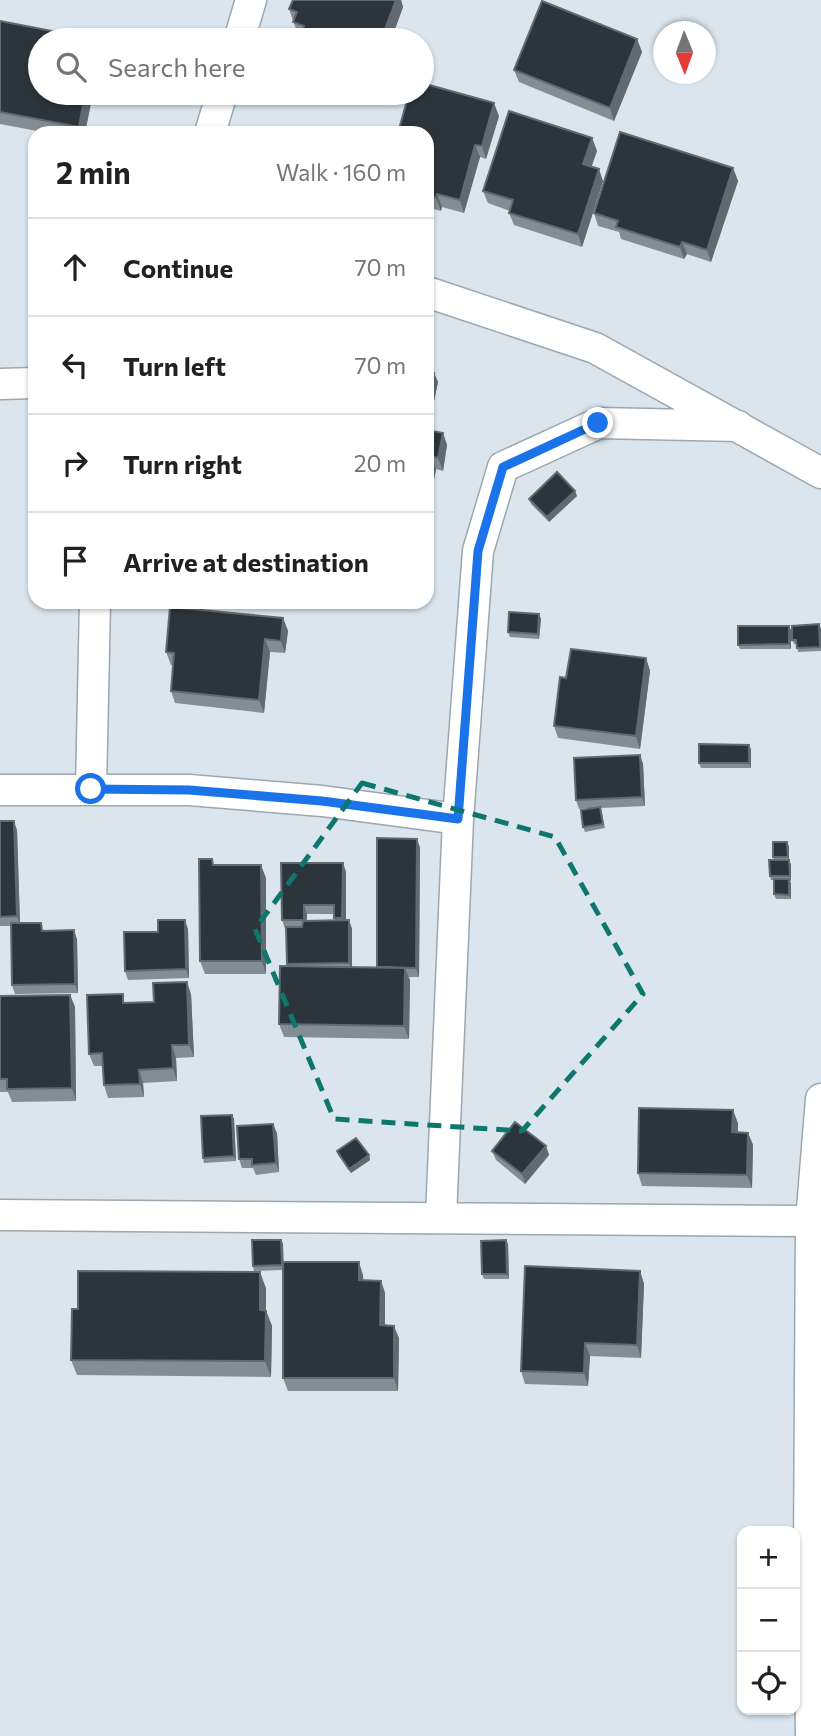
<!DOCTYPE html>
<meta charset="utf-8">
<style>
:root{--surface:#fff;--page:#f2f2f2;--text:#202124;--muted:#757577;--line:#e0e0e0}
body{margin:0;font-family:Commissioner,sans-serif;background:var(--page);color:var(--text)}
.controls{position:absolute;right:21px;bottom:21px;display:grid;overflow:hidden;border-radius:14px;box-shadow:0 2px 5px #0004}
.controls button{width:63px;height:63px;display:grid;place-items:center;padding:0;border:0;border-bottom:2px solid var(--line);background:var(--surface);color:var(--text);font:35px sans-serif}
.compass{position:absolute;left:653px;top:21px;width:63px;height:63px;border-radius:50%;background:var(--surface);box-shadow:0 2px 5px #0004;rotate:179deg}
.stop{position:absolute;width:21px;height:21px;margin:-16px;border:5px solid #1a73e8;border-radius:50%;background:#fff}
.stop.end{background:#1a73e8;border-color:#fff;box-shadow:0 2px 7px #0008}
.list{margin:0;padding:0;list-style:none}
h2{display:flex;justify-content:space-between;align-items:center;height:91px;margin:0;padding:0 28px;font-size:30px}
h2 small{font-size:23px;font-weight:400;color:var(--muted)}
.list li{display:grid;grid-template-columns:46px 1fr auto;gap:21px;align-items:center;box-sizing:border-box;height:98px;padding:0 28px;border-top:2px solid var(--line)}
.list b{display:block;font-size:26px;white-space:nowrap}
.list em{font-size:23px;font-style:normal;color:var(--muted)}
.icon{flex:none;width:38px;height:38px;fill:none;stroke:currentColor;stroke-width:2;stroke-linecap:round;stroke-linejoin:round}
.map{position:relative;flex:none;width:821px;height:1736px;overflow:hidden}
.search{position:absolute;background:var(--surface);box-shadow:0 2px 5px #0004;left:28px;top:28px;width:406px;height:77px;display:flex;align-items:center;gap:18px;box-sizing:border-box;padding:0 24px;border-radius:38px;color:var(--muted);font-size:26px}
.panel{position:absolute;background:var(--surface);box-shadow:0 2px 5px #0004;left:28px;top:126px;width:406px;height:483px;border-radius:21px}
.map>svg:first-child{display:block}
</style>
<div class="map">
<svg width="821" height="1736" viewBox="0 0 821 1736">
<rect width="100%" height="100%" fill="#dae5ee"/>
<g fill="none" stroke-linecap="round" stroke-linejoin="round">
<defs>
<path id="minor" d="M 239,40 L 251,0
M 210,133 L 222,93
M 427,292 L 595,348 L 821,473
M 0,384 L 35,383
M 91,789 L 95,602
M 0,790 L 189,790 L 322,801 L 458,819
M 0,1215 L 811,1221
M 441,1217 L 458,819 L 478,551 L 503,467 L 599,423 L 738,426
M 811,1736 L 809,1555 L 811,1221 L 821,1099"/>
</defs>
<use href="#minor" stroke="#9da7af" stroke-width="33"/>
<use href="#minor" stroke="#fff" stroke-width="30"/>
</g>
<path fill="#838d94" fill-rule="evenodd" d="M 293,0 L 401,0 L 403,7 L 391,40 L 299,40 L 300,35 L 298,35 L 289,9 Z
M 0,21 L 40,40 L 93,93 L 85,133 L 48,133 L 0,124 Z
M 637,39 L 642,52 L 614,121 L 519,82 L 514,70 Z
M 499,116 L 486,159 L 480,157 L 464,213 L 442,207 L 441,211 L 427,207 L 427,133 Z
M 592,138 L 597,151 L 591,166 L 603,181 L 582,247 L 514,225 L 509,213 L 510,211 L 488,203 L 483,191 Z
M 733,168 L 738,181 L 711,262 L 687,254 L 684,259 L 621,239 L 619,232 L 598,226 L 594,213 Z
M 427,372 L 434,373 L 438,382 L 431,415 L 427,414 Z
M 427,430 L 443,433 L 447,445 L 443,471 L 436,469 L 430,501 L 427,500 Z
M 577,496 L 549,522 L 531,504 L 529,499 Z
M 539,614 L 541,619 L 539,639 L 510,637 L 508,632 Z
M 283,618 L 288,631 L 285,653 L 270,652 L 264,713 L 175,703 L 171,691 L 173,665 L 171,665 L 166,652 Z
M 819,624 L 821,629 L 821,651 L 798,652 L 797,644 L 794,644 L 792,640 Z
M 791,630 L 791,649 L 740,649 L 738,645 Z
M 646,658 L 650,671 L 640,749 L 558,738 L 554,726 L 566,678 Z
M 751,749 L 751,768 L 701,768 L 699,763 Z
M 640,755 L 643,764 L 645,806 L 601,808 L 605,828 L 585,832 L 583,827 L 589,808 L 579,809 L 576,800 Z
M 0,821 L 17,830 L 20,923 L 77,939 L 78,993 L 15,994 L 12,985 L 11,926 L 0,926 Z
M 417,839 L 420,848 L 419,977 L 408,977 L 410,980 L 409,1039 L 284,1037 L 279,1024 L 288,966 L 287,929 L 285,929 L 282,920 L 343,863 L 346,872 L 346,920 L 349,920 L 352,929 L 352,967 L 377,967 ZM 307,914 L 334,914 L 335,921 L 307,921 Z
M 787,842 L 789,847 L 789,860 L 791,865 L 791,881 L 790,881 L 791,899 L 776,899 L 774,894 L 774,880 L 771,880 L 770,876 L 774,860 L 773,857 Z
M 215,865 L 266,878 L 266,974 L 205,974 L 200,961 Z
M 188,929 L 189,978 L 128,980 L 125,971 Z
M 191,994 L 194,1057 L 176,1058 L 177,1081 L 143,1083 L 144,1097 L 108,1098 L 104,1085 L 103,1066 L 94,1066 L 89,1054 L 127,1003 L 154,1002 Z
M 70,995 L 75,1007 L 76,1101 L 12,1102 L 8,1092 L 0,1092 L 0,996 Z
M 232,1115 L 234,1119 L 236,1161 L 204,1163 L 203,1158 Z
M 738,1123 L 738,1132 L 748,1133 L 753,1145 L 752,1188 L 642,1186 L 638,1173 Z
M 277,1133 L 279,1172 L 256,1175 L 253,1168 L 242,1168 L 239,1159 Z
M 546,1146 L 549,1155 L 525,1184 L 496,1160 L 492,1151 Z
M 337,1151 L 369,1155 L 370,1160 L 351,1173 L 338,1155 Z
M 281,1240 L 283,1244 L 283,1262 L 363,1275 L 363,1281 L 381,1281 L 385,1293 L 385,1325 L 399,1338 L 398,1391 L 288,1391 L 283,1378 L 283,1270 L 254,1271 L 253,1266 Z
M 508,1244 L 509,1279 L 484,1279 L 482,1274 Z
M 640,1271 L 644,1284 L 641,1358 L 590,1356 L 588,1386 L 525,1384 L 521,1371 Z
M 266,1288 L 266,1310 L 272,1326 L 271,1377 L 77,1375 L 71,1360 L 78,1309 Z"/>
<path fill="#606a71" d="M 396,0 L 401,0 L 403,7 L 391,40 L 381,40 Z
M 637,39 L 642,52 L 614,121 L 610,108 Z
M 85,93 L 93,93 L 85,133 L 81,133 L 79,127 Z
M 494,103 L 499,116 L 486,159 L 482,146 Z
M 592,138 L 597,151 L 588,177 L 583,164 Z
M 475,145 L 480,157 L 464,213 L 460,200 Z
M 733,168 L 738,181 L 711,262 L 707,250 Z
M 599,169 L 603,181 L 582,247 L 578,234 Z
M 437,194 L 442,207 L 441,211 L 436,198 Z
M 682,242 L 687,254 L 684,259 L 680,247 Z
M 434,373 L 438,382 L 431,415 L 427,406 Z
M 443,433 L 447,445 L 443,471 L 438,458 Z
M 431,456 L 436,469 L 430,501 L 427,493 L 427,478 Z
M 575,491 L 577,496 L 549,522 L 547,517 Z
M 539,614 L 541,619 L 539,639 L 538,634 Z
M 283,618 L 288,631 L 285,653 L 281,641 Z
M 819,624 L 821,629 L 821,649 L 820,647 Z
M 789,626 L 791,630 L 791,649 L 789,644 Z
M 265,639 L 270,652 L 264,713 L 259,700 Z
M 646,658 L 650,671 L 640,749 L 636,736 Z
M 749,745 L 751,749 L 751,768 L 749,763 Z
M 640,755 L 643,764 L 645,806 L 642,797 Z
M 14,821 L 17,830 L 20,925 L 17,916 Z
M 417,839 L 420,848 L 419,977 L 416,968 Z
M 787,842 L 789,847 L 789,862 L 788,857 Z
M 789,860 L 791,865 L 791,881 L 790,876 Z
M 343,863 L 346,872 L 346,927 L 342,918 Z
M 261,865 L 266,878 L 266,974 L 262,961 Z
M 789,879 L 791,883 L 791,899 L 789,895 Z
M 304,905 L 307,914 L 307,929 L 304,920 Z
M 185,920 L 188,929 L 189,978 L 186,969 Z
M 349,920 L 352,929 L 352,972 L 349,963 Z
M 74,930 L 77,939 L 78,993 L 75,984 Z
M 405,968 L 410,980 L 409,1039 L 404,1026 Z
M 187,982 L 191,994 L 194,1057 L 189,1045 Z
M 70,995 L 75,1007 L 76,1101 L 72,1088 Z
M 172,1045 L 176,1058 L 177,1081 L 173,1068 Z
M 139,1070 L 143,1083 L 144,1097 L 140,1084 Z
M 733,1110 L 738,1123 L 737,1145 L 732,1132 Z
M 232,1115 L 234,1119 L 236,1161 L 234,1156 Z
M 273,1124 L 277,1133 L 279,1172 L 276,1163 Z
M 748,1133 L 753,1145 L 752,1188 L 747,1175 Z
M 546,1146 L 549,1155 L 525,1184 L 522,1174 Z
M 369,1155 L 370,1160 L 351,1173 L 349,1169 Z
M 281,1240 L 283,1244 L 284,1270 L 282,1265 Z
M 506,1240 L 508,1244 L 509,1279 L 507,1274 Z
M 359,1262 L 363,1275 L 364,1293 L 359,1280 Z
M 640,1271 L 644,1284 L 641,1358 L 637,1345 Z
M 260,1272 L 266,1288 L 266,1326 L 260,1310 Z
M 381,1281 L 385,1293 L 385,1338 L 380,1325 Z
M 266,1311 L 272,1326 L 271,1377 L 265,1361 Z
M 394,1326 L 399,1338 L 398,1391 L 394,1378 Z
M 585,1343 L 590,1356 L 588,1386 L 584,1373 Z"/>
<path fill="#2c353b" stroke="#606a71" stroke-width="2" d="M 293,0 L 396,0 L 381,40 L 301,40 L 298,39 L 304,26 L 293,22 L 297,12 L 289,9 Z
M 542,1 L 637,39 L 610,108 L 514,70 Z
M 0,21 L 83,37 L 82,40 L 40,40 L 40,93 L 85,93 L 79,127 L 0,112 Z
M 422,83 L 494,103 L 482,146 L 475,145 L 460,200 L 437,194 L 436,198 L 427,195 L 427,133 L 398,133 L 409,93 L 422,93 Z
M 509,111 L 592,138 L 583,164 L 599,169 L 578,234 L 509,213 L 513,200 L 483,191 Z
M 620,132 L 733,168 L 707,250 L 682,242 L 680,247 L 616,227 L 618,221 L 594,213 Z
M 427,372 L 434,373 L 427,406 Z
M 427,430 L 443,433 L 438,458 L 431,456 L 427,478 Z
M 557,472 L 575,491 L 547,517 L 529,499 Z
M 170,607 L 283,618 L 281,641 L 265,639 L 259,700 L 171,691 L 174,653 L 166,652 Z
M 509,612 L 539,614 L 538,634 L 508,632 Z
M 819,624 L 820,647 L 797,648 L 796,640 L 792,640 L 792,626 Z
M 738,626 L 789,626 L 789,644 L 738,645 Z
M 571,649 L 646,658 L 636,736 L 554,726 L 560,677 L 566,678 Z
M 699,744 L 749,745 L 749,763 L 699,763 Z
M 640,755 L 642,797 L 576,800 L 574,758 Z
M 600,807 L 603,824 L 583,827 L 581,810 Z
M 0,821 L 14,821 L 17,916 L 0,917 Z
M 377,838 L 417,839 L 416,968 L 377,967 Z
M 773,842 L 787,842 L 788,857 L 773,857 Z
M 199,859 L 212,859 L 213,865 L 261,865 L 262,961 L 200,961 Z
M 769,860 L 789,860 L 790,876 L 770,876 Z
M 281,863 L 343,863 L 342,918 L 334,918 L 334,905 L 304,905 L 304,920 L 282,920 Z
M 774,879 L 789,879 L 789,895 L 774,894 Z
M 158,920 L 185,920 L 186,969 L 125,971 L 124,932 L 158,932 Z
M 349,920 L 349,963 L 287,964 L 286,927 L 302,927 L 303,921 Z
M 11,923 L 41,923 L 42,931 L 74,930 L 75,984 L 12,985 Z
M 280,966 L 405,968 L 404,1026 L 279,1024 Z
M 187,982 L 189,1045 L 172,1045 L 173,1068 L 139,1070 L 140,1084 L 104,1085 L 102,1053 L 89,1054 L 87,995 L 123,994 L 123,1003 L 154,1002 L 153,983 Z
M 70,995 L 72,1088 L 7,1089 L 7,1079 L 0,1079 L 0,996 Z
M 639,1108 L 733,1110 L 732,1132 L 748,1133 L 747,1175 L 638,1173 Z
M 232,1115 L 234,1156 L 203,1158 L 201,1116 Z
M 515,1122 L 546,1146 L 522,1174 L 492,1151 Z
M 273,1124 L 276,1163 L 252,1165 L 252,1159 L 239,1159 L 237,1126 Z
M 356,1138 L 369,1155 L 349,1169 L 337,1151 Z
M 252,1240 L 281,1240 L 282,1265 L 253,1266 Z
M 506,1240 L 507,1274 L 482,1274 L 481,1241 Z
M 283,1262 L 359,1262 L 359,1280 L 381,1281 L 380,1325 L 394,1326 L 394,1378 L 283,1378 Z
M 525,1266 L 640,1271 L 637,1345 L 585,1343 L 584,1373 L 521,1371 Z
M 78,1271 L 260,1272 L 260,1310 L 266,1311 L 265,1361 L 71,1360 L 72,1309 L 78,1309 Z"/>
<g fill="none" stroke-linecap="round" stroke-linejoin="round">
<path stroke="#1a73e8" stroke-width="9" d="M 91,789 L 189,790 L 322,801 L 458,819 L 478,551 L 503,467 L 598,423"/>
</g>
<path fill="none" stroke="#0f766e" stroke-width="5" stroke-dasharray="14 9" stroke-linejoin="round" d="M 362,783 L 555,837 L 643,994 L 522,1131 L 334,1119 L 255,929 Z"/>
</svg>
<div class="controls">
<button>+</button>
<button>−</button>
<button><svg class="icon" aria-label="locate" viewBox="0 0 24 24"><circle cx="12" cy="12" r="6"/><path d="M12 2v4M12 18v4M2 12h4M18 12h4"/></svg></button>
</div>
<svg class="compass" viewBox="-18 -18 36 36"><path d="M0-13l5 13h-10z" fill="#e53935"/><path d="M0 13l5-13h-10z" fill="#757577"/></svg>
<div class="stop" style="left:91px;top:789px"></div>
<div class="stop end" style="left:598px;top:423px"></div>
<div class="search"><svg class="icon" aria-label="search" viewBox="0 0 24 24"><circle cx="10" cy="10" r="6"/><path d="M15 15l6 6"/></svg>Search here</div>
<section class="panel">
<h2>2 min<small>Walk · 160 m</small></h2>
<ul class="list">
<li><svg class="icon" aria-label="ahead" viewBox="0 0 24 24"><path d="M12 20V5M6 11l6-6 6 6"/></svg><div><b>Continue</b></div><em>70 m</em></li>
<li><svg class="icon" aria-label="left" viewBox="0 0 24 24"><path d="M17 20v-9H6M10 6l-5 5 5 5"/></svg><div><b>Turn left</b></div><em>70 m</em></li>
<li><svg class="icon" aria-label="right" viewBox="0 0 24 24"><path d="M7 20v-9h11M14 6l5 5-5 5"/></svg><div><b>Turn right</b></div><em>20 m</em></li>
<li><svg class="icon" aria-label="arrive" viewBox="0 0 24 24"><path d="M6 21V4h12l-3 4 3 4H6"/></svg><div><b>Arrive at destination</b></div></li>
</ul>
</section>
</div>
